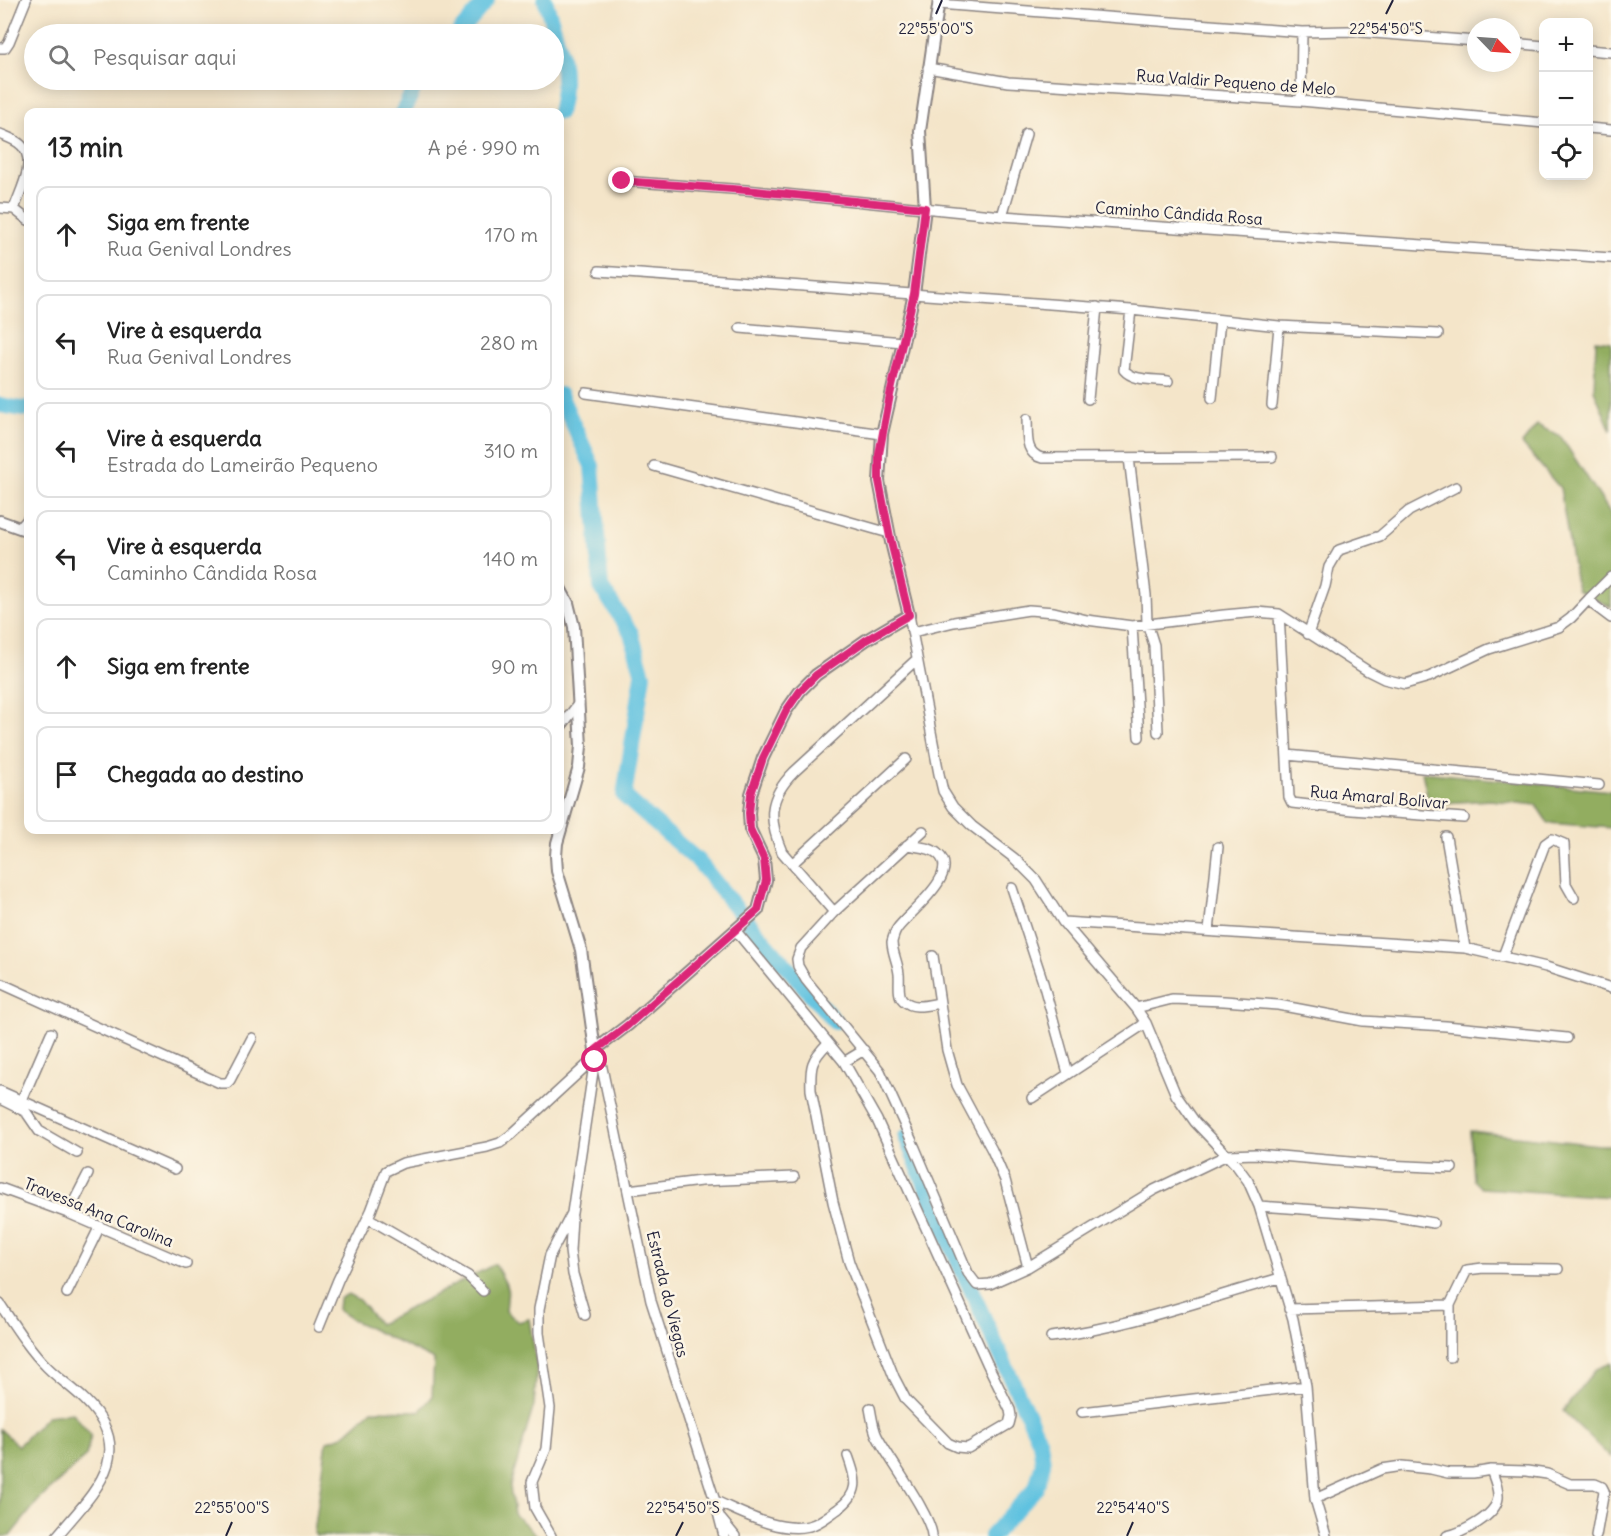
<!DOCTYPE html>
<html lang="pt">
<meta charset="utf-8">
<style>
:root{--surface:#fff;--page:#f2f2f2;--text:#222;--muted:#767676;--line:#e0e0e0}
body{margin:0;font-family:Delius,sans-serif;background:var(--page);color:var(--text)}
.controls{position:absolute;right:18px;top:18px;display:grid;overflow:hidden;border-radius:12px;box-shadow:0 3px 15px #0003}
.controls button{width:54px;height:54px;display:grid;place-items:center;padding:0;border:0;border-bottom:2px solid var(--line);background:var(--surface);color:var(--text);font:30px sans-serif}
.compass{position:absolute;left:1467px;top:18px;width:54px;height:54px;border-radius:50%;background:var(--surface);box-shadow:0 3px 15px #0003;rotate:115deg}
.stop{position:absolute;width:18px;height:18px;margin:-14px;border:4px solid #db2777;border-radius:50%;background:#fff}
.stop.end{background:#db2777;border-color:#fff;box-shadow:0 2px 6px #0008}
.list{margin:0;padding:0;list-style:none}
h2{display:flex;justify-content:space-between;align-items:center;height:78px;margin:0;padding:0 24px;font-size:26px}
h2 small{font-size:20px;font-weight:400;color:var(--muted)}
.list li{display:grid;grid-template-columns:39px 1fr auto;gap:18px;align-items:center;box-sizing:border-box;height:96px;margin:0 12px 12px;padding:0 12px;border:2px solid var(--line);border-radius:12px}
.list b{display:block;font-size:22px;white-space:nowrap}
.list p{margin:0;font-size:20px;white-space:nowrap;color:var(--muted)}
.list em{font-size:20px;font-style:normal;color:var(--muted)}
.icon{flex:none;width:33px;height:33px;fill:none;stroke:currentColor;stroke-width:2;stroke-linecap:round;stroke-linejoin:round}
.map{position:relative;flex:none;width:1611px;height:1536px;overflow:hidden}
.search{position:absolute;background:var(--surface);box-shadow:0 3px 15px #0003;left:24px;top:24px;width:540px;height:66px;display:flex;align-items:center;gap:15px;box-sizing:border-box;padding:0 21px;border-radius:33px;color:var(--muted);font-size:22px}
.panel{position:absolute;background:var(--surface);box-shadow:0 3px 15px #0003;left:24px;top:108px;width:540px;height:726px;border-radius:12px}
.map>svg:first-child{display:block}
</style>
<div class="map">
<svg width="1611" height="1536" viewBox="0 0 1611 1536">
<rect width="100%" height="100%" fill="#fcf5e5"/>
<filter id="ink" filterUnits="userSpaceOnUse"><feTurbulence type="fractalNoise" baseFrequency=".0167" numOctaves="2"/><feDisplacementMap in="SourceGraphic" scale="12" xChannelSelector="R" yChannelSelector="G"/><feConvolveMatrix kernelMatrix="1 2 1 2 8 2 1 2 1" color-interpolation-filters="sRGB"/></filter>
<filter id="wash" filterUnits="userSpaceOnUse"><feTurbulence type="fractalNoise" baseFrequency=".008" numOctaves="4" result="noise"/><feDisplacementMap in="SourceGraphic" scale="24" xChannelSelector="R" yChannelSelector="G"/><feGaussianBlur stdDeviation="1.35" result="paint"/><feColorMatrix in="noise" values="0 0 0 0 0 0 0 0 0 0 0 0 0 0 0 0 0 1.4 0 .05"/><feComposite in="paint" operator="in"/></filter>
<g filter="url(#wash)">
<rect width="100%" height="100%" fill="#f4e5c9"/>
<path fill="#92ad60" stroke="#5a684e" stroke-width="1.5" d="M 1596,340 L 1611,342 L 1611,431 L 1594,390 Z
M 1537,425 L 1561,437 L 1611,514 L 1611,607 L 1577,590 L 1560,488 L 1522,444 Z
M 1422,772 L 1611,791 L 1611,828 L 1548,823 L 1536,805 L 1490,800 L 1429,804 Z
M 1470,1131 L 1599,1145 L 1611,1145 L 1611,1197 L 1481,1188 L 1473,1180 Z
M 495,1264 L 508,1288 L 506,1311 L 518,1322 L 529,1319 L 537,1366 L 534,1405 L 510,1486 L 514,1514 L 538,1536 L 316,1536 L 314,1533 L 327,1441 L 343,1436 L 372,1410 L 420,1411 L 432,1397 L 434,1360 L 353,1320 L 338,1310 L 339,1299 L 348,1294 L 359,1300 L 379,1324 Z
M 1611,1363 L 1611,1458 L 1563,1411 L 1596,1369 Z
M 73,1413 L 91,1435 L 86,1456 L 38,1501 L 10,1536 L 0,1536 L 0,1429 L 18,1446 L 47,1416 Z"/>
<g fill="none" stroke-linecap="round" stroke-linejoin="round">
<path stroke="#61c2e0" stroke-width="16" d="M 545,0 C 557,40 570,70 559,112
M 458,34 L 487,0
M 403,112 L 414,88 L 421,80
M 560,395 L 592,466 L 601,587 L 631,633 L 643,675 L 624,796 L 698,861 L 740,913 L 835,1022
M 0,405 L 22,409 L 28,408
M 906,1137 L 939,1219 L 1040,1442 L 1043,1463 L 1036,1488 L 991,1536"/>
</g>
</g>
<g filter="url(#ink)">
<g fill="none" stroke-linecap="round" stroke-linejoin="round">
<defs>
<path id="minor" d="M 938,4 L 1302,32 L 1348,31 L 1476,41
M 1512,43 L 1544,46
M 0,48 L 5,48 L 9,42 L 26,0
M 1588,50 L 1611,52
M 928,68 L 1008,82 L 1301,101 L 1544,123
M 1301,101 L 1302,32
M 1588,128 L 1611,130
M 0,134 C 7,137 16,140 21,145 C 38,160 20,191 14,209
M 622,181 L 746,190 L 1002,216 L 1611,258
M 0,208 L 14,209
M 14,209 L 28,220
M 1002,216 L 1026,134
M 599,271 L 1131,310 L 1279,326 L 1438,334
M 1131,310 L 1124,370 C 1133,381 1154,379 1168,381
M 740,328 L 903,342
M 586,393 L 882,434
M 1212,398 L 1220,320
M 1088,399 L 1097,307
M 1272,405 L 1279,326
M 1027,419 C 1028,435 1024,453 1042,458 L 1272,457
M 1129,458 L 1146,595 L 1147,623 L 1154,645 L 1158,732
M 654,466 L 889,533
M 20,528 L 28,519
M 1589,599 L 1611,577
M 1279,614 L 1289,797 L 1292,803 L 1352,810 L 1464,818
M 909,615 L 939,774 L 943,791 L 953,807 L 972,826 L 1014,858 L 1036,880 L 1063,922 L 1136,1008 L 1146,1023 L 1176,1095 L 1195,1122 L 1237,1166 L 1248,1181 L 1259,1206 L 1293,1319 L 1306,1386 L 1315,1499 L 1326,1536
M 1132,626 L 1139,737
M 913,632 L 954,622 L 1029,610 L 1054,612 L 1087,620 L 1132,626 L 1224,615 L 1257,612 L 1279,614 L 1368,671 L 1384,679 L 1405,684 L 1429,677 L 1489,649 L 1559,627 L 1571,618 L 1589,599 L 1595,606 L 1611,618
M 1308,634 L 1325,586 L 1329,567 L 1339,550 L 1380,536 L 1409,511 L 1456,487
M 560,728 L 579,703
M 1287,755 L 1599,785
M 923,831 L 834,912 L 801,948 L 797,959 L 798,966 L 806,980 L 880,1071 L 915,1148 L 968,1273 L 977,1285 L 990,1284 L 1028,1267 L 1154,1190 L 1227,1155 L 1256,1154 L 1385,1165 L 1452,1168
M 1446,837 L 1465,948
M 907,845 C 916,847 931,847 938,854 C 962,874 907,914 897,929 C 895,932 893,938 892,942 C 892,952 898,963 899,974 C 900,982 897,995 903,1000 C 913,1010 927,1005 939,1003
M 793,863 L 906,759
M 1012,888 L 1042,979 L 1068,1073
M 834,912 L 782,852 C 768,819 768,798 794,772 L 917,659
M 1063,922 L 1465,948 L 1546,967 L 1611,988
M 736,931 L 844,1062 L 877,1120 L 987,1363 L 1010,1410 L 1011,1416 L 1009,1424 L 968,1448 L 957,1447 L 948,1443 L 906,1400 L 894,1377 L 849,1262 L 833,1202 L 811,1090 C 810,1066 811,1060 828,1043
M 1209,931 L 1218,847
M 933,956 L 947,1050 L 957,1085 L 992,1150 L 1005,1180 L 1028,1267
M 1503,956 L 1545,844 L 1552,839 L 1564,844 L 1566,884 L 1574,898
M 0,983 L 220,1083 L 227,1083 L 230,1080 L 252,1038
M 1136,1008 L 1172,999 L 1224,1001 L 1278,1005 L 1363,1021 L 1446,1026 L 1567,1038
M 844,1062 L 864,1050
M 0,1091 L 175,1169
M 1032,1098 L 1146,1023
M 0,1099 L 26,1112 L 39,1131 L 77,1153
M 22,1100 L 51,1033
M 0,1188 L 68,1213 L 186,1264
M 628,1190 L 701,1181 L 794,1177
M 1259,1206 L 1387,1215 L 1433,1223
M 68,1213 L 88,1174
M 572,1217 L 570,1251 L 573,1274 L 585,1315
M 368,1218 L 468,1276 L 483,1291
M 67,1293 L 100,1226
M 0,1304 C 14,1325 29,1349 47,1367 C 59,1379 73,1388 85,1400 C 139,1453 94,1492 57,1536
M 1289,1309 L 1450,1305
M 319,1327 L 338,1280 L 371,1211 L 386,1171 L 403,1163 L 487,1147 L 500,1143 L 511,1135 L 587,1065 L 595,1060 L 601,1063 L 651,1301 L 715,1501 L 724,1536
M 1051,1337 C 1128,1327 1205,1299 1280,1278
M 1450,1357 L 1450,1305 L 1467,1270 L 1483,1268 L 1558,1269
M 870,1408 C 872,1418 873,1428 877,1436 C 888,1458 932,1516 932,1536
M 1082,1412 L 1306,1386
M 1315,1499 L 1382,1469 L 1402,1466 L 1431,1469 L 1448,1473 L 1473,1473 L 1491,1470 L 1527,1471 L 1547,1474 L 1570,1484 L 1595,1484 L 1602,1487 L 1604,1491 L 1596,1536
M 715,1501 C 743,1513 778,1533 809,1526 C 819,1524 829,1515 838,1509 C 860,1493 857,1481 848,1456
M 721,1519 L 735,1536
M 551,1536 L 535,1508 L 532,1482 L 546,1449 L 550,1408 L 539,1333 L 539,1309 L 550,1255 L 572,1213 L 595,1058
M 1447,1536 C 1462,1533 1496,1516 1498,1498 C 1499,1489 1494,1478 1491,1470"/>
<path id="tertiary" d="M 0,521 L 28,531
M 560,588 L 568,603 L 574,627 L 581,746 L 579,767 L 557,843 L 556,856 L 557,871 L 581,950 L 595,1050
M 595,1050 L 628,1025 L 758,910 L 766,880 L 764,859 L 750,829 L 749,813 L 751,794 L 763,758 L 786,711 L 800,691 L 816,675 L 866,640 L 909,615 L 891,542 L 879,481 L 882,434 L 914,294 L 925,208 L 920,131 L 939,0"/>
</defs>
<use href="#minor" stroke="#8b8482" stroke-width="12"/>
<use href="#tertiary" stroke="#8b8482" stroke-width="14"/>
<use href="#minor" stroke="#fff" stroke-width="9"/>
<use href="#tertiary" stroke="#fff" stroke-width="10"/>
</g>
</g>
<g fill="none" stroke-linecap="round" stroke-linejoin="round" filter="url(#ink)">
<path stroke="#db2777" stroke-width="8" d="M 595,1060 L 596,1050 L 628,1025 L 758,910 L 766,880 L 764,859 L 750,829 L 749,813 L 751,794 L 763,758 L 786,711 L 800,691 L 816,675 L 866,640 L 909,615 L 891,542 L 879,481 L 879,454 L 890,395 L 914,294 L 925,208 L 746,190 L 622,181"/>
</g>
<path fill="none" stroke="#22223b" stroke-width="2" d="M 936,14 L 942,0M 1386,14 L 1393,0M 226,1536 L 232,1522M 676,1536 L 683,1522M 1127,1536 L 1133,1522"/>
<g text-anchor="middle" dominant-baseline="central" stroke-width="5" stroke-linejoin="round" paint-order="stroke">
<g font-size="16" fill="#22223b" stroke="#fcf5e5">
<text transform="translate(1236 82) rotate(4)">Rua Valdir Pequeno de Melo</text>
<text transform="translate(1179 213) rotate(4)">Caminho Cândida Rosa</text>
<text transform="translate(1379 797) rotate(5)">Rua Amaral Bolivar</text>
<text transform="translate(99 1212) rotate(22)">Travessa Ana Carolina</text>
<text transform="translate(668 1294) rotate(76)">Estrada do Viegas</text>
</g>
</g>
<g font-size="15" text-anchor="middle" fill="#22223b" stroke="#fcf5e5" stroke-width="5" stroke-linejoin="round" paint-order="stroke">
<text x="936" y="34">22°55'00"S</text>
<text x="1386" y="34">22°54'50"S</text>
<text x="232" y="1513">22°55'00"S</text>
<text x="683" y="1513">22°54'50"S</text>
<text x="1133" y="1513">22°54'40"S</text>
</g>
</svg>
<div class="controls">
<button>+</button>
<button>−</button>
<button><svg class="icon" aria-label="locate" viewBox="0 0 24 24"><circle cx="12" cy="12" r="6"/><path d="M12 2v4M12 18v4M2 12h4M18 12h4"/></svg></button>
</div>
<svg class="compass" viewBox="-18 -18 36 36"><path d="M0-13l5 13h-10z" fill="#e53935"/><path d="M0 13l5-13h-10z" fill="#767676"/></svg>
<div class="stop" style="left:595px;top:1060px"></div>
<div class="stop end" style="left:622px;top:181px"></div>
<div class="search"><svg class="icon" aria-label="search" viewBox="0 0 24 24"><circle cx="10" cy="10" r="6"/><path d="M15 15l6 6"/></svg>Pesquisar aqui</div>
<section class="panel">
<h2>13 min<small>A pé · 990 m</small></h2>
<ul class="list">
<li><svg class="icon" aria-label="ahead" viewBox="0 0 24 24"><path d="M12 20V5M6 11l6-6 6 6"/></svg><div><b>Siga em frente</b><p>Rua Genival Londres</p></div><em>170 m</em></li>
<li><svg class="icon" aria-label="left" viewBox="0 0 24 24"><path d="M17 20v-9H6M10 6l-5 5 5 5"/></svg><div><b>Vire à esquerda</b><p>Rua Genival Londres</p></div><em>280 m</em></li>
<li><svg class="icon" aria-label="left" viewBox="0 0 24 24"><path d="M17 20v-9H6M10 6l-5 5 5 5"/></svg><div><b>Vire à esquerda</b><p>Estrada do Lameirão Pequeno</p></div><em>310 m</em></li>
<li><svg class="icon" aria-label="left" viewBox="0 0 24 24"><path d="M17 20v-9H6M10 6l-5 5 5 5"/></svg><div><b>Vire à esquerda</b><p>Caminho Cândida Rosa</p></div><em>140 m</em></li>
<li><svg class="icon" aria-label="ahead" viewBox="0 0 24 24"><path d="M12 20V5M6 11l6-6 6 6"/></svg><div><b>Siga em frente</b></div><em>90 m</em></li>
<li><svg class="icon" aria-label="arrive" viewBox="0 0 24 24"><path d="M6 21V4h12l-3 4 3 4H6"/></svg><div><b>Chegada ao destino</b></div></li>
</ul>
</section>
</div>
